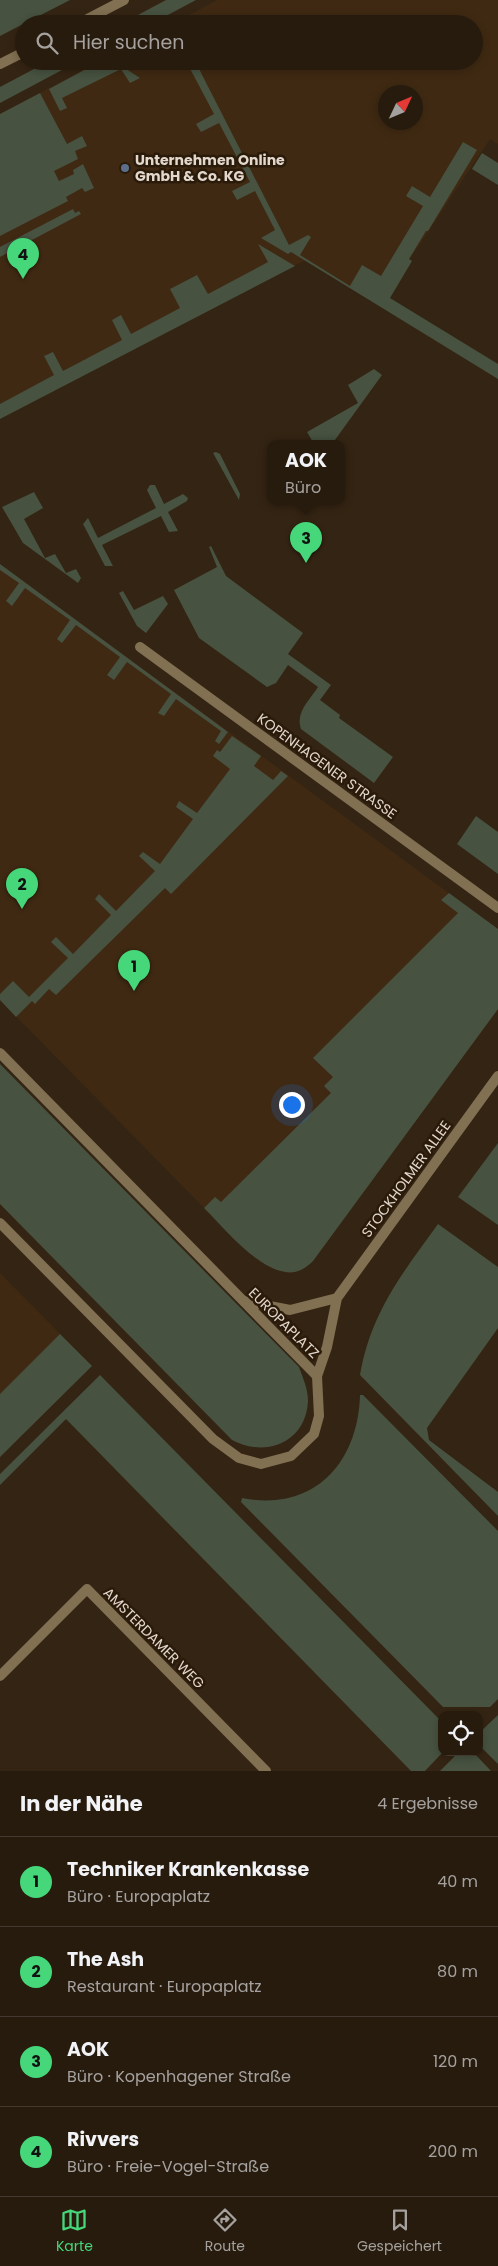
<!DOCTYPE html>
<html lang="de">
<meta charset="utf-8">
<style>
:root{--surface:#271b0e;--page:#33281c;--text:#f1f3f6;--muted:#a4a19e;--line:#43392e;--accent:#45d77a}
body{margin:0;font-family:Poppins,sans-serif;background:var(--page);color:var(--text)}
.controls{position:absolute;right:15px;bottom:15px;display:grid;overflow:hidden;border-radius:10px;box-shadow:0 2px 8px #0003}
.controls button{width:45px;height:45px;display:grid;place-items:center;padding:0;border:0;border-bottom:1px solid var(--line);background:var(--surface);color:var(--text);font:25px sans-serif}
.compass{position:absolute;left:378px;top:85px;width:45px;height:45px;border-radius:50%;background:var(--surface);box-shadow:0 2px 8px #0003;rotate:46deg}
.you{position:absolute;left:291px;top:1104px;width:18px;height:18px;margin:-12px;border:4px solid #fff;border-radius:50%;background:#1a73e8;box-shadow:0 0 0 8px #1a73e833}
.badge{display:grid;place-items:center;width:32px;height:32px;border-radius:50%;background:var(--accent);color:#111;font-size:16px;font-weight:700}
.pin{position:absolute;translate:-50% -41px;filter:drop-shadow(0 1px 2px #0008)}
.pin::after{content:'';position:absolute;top:26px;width:18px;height:15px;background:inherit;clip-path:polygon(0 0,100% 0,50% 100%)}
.popup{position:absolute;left:267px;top:440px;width:78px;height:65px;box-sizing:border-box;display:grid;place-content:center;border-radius:10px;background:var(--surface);filter:drop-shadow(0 1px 4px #0005);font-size:16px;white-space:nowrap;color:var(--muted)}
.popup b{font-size:19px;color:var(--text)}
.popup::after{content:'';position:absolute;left:50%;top:100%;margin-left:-10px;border:10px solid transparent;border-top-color:var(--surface)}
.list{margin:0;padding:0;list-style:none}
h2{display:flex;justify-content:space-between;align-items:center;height:65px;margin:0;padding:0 20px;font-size:21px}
h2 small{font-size:16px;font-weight:400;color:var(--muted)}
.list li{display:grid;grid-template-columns:32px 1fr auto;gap:15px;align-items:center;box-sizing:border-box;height:90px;padding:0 20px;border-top:1px solid var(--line)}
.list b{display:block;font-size:19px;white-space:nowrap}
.list p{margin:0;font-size:16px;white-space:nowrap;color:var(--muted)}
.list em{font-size:16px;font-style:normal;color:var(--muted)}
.icon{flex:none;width:28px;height:28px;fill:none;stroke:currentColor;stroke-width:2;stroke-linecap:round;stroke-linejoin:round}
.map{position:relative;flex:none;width:498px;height:1771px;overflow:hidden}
.search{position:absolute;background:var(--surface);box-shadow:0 2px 8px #0003;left:15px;right:15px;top:15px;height:55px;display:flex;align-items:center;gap:12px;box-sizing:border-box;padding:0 18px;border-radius:28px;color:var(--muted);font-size:19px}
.sheet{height:425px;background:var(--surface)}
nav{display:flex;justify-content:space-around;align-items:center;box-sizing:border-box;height:70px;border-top:1px solid var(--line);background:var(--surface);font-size:14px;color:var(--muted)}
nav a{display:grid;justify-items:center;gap:2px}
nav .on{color:var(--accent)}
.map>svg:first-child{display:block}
</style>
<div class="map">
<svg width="498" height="1771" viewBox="0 0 498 1771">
<rect width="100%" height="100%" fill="#342413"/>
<path fill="#3f2912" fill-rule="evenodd" d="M 217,0 L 498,0 L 498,144 L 490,139 L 380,304 L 306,260 L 0,418 L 0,114 L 100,61 L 474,61 L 474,24 L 172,24 ZM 386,92 L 416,92 L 416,122 L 386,122 Z
M 0,564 L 498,929 L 498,1009 L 313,1261 L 298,1271 L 287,1273 L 271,1268 L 256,1258 L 204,1208 L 0,1000 Z
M 0,1273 L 92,1366 L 0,1457 Z"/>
<path fill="#475240" d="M 0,0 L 70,0 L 0,36 Z
M 166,0 L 196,0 L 151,24 L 121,24 Z
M 49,61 L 79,61 L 0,103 L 0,87 Z
M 101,61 L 114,61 L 140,78 L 130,83 L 121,69 L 62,98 L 67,108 L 60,111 L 49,89 Z
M 186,61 L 195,61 L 289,245 L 308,235 L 311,237 L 300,255 L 350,286 L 362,265 L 381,276 L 423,206 L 406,196 L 412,186 L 430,197 L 463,142 L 477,150 L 428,231 L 426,231 L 409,259 L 412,261 L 390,298 L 498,364 L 498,379 L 291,252 L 288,254 L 261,238 L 275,230 L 255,191 L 237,200 L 232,191 L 250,182 L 219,123 L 201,132 L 196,124 L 214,114 Z
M 40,93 L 67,144 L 82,136 L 87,146 L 75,151 L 78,159 L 54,171 L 59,181 L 74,174 L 73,170 L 83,164 L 94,188 L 85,192 L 82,188 L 66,197 L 68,201 L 0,236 L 0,114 Z
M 482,153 L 498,163 L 498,185 L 472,169 Z
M 73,209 L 75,213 L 79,211 L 81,214 L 0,257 L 0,247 Z
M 258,244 L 295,266 L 0,419 L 0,404 L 54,375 L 44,356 L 53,352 L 63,371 L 122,340 L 112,320 L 121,315 L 131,334 L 180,308 L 170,289 L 197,275 L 208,294 L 268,262 Z
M 374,369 L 382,375 L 332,444 L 314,444 L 307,432 L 358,403 L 348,385 Z
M 216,452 L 220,454 L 240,494 L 239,500 L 213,453 Z
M 150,485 L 155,485 L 164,504 L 183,494 L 188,498 L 187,501 L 168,512 L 178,531 L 169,532 L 161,516 L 102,545 L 113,566 L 105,566 L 83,524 L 88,518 L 98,538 L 156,508 L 147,490 Z
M 34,492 L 43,508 L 24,519 L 45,558 L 55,554 L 66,573 L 76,569 L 81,578 L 78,583 L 23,543 L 2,507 Z
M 211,546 L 226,576 L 303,633 L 288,654 L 331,685 L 320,700 L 340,715 L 339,718 L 393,757 L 374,783 L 301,729 C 295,712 310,700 318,687 L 288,665 L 276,683 L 267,687 L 199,638 L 174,590 L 217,567 L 209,547 Z
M 0,564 L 228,732 L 219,744 L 215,741 L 221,731 L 176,699 L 164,716 L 158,713 L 171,694 L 127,662 L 114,680 L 107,675 L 120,657 L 76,625 L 62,643 L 57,639 L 70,620 L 25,588 L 12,606 L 6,601 L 19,583 L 0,570 Z
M 123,591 L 134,610 L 163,596 L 168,604 L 146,633 L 137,626 L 119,593 Z
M 232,736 L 261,756 L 254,766 L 273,780 L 281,771 L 288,776 L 171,894 L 165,888 L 56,995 L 49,989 L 35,1004 L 32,1001 L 16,1017 L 0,1000 L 0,994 L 13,981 L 29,997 L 68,958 L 51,942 L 56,937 L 73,954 L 111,915 L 95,899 L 99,894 L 116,911 L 155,871 L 139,856 L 143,852 L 160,864 L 193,819 L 176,807 L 179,801 L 197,813 L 230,769 L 213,756 L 217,750 L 220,752 Z
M 476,816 L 498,832 L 498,874 L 457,844 Z
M 449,893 L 498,929 L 498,1009 L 313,1261 C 306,1268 297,1274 286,1272 C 256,1268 225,1229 204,1208 L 215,1197 L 221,1202 L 331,1093 L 324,1086 L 333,1077 L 313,1058 L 458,913 L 441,900 Z
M 0,1064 L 299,1367 C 303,1378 308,1389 308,1401 C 306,1443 265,1458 232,1440 L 0,1204 Z
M 498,1143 L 498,1225 L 458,1197 Z
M 438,1224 L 498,1267 L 498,1328 L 427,1428 L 429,1440 L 498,1492 L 498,1516 L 360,1375 C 371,1312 402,1274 438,1224 Z
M 60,1334 L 92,1366 L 0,1457 L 0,1394 Z
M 100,1375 L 442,1722 L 442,1752 L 443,1752 L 425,1771 L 411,1771 L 66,1419 L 0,1485 L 0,1474 Z
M 360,1395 L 363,1395 L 498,1531 L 498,1699 L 490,1707 L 443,1707 L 241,1502 L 242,1498 C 313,1512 358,1464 360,1395 Z
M 498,1715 L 498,1764 L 479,1745 L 479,1733 Z
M 459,1752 L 473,1752 L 491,1771 L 440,1771 Z"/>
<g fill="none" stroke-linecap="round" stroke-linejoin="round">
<path stroke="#817052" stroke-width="10" d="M 140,647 L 498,908
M 0,1053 L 317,1376
M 0,1223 L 213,1439 L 239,1458 L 261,1464 L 291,1456 L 314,1434 L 319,1416 L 317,1376 L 327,1347 L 337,1298 L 498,1076
M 244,1301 L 290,1310 L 337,1298
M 0,1676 L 87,1589 L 266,1771"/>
<path stroke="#817052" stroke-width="10" d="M 78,24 L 124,0
M 0,64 L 24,52"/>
</g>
<circle fill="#5c6f8a" stroke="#2a1a09" stroke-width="2" cx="125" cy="168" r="5"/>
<g text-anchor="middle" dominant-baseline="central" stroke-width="5" stroke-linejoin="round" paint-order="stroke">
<g font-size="14" font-weight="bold" fill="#e3d8cd" stroke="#2a1a09" text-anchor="start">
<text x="135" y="160">Unternehmen Online<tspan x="135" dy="16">GmbH &amp; Co. KG</tspan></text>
</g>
<g font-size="14" fill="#e3d8cd" stroke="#2a1a09">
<text transform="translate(327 766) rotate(36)">KOPENHAGENER STRASSE</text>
<text transform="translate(406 1179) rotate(-54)">STOCKHOLMER ALLEE</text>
<text transform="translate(284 1323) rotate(45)">EUROPAPLATZ</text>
<text transform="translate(154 1638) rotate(45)">AMSTERDAMER WEG</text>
</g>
</g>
</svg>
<div class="controls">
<button><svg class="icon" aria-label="locate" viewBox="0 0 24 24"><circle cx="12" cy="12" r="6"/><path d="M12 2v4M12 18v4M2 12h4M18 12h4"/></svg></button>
</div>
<svg class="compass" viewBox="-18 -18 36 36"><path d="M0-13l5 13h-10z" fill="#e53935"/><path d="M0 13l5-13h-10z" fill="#a4a19e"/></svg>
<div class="you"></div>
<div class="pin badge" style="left:134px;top:991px">1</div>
<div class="pin badge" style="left:22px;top:909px">2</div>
<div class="pin badge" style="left:306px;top:563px">3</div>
<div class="popup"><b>AOK</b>Büro</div>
<div class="pin badge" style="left:23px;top:279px">4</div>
<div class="search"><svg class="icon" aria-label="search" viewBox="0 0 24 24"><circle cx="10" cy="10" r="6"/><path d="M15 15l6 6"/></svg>Hier suchen</div>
</div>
<section class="sheet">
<h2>In der Nähe<small>4 Ergebnisse</small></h2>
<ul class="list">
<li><span class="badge">1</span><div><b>Techniker Krankenkasse</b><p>Büro · Europaplatz</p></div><em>40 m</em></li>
<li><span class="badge">2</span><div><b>The Ash</b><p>Restaurant · Europaplatz</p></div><em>80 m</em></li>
<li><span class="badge">3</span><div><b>AOK</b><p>Büro · Kopenhagener Straße</p></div><em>120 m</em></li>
<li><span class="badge">4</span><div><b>Rivvers</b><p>Büro · Freie-Vogel-Straße</p></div><em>200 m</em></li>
</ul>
</section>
<nav>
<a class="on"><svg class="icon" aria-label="map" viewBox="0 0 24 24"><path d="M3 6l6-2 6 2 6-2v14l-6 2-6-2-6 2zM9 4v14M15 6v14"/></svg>Karte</a>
<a><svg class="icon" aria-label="directions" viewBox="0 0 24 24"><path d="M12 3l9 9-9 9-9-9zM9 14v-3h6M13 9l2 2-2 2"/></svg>Route</a>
<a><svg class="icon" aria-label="saved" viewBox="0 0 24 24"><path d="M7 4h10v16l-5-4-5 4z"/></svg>Gespeichert</a>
</nav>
